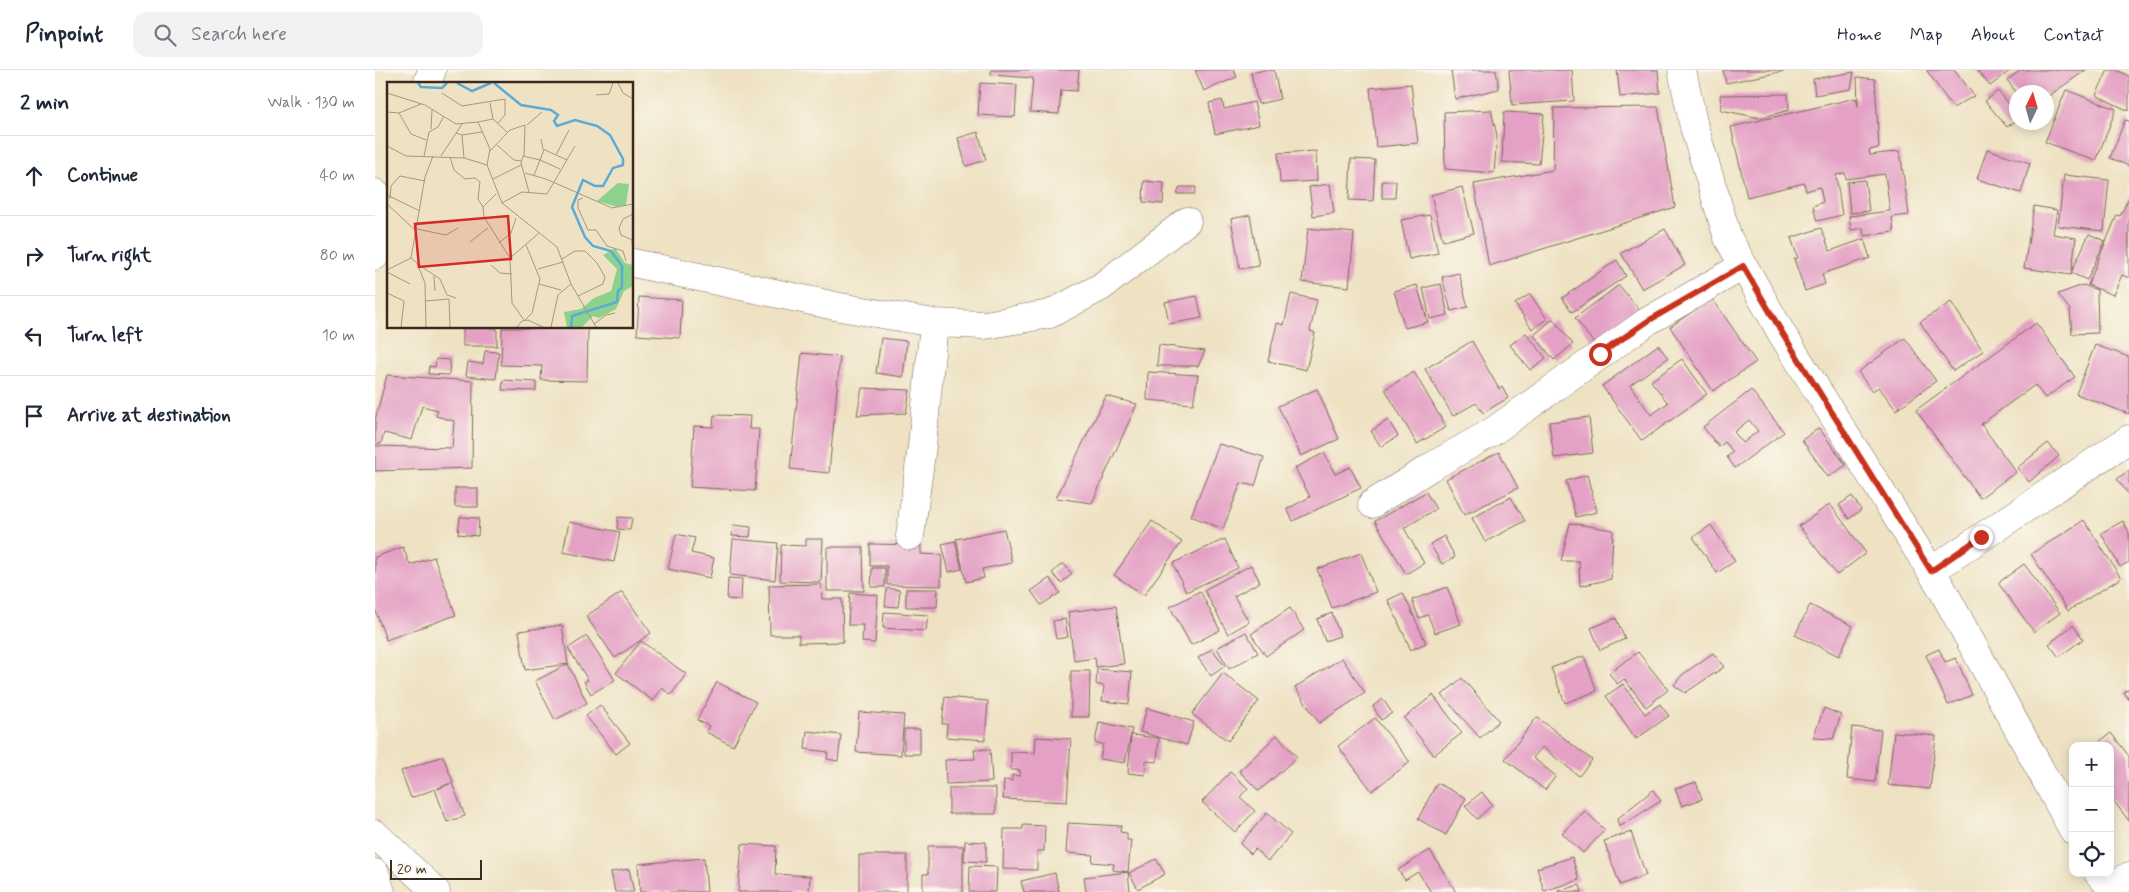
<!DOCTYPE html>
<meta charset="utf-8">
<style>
:root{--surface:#fff;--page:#f2f2f3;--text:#1f2937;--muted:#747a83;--line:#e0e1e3}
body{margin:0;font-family:Mynerve,sans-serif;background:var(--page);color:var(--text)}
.controls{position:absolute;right:15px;bottom:15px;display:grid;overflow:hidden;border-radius:10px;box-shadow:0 2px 12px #0003}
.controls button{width:45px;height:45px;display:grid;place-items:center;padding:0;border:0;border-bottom:1px solid var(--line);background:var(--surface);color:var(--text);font:25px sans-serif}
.compass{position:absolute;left:1634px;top:15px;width:45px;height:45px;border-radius:50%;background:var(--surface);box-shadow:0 2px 12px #0003;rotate:5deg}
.scale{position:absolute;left:15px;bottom:12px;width:92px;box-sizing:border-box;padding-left:5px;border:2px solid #3b2a1e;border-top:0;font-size:14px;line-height:18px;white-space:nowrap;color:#3b2a1e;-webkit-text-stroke:4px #fbf7ec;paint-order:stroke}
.stop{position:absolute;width:15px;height:15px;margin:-11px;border:4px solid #c8321e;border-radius:50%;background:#fff}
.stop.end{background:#c8321e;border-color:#fff;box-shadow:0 1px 5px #0008}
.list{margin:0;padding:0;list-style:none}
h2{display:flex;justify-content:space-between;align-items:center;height:65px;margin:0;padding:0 20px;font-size:21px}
h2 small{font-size:16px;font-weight:400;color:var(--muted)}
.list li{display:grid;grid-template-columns:32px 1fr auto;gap:15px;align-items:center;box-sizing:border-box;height:80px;padding:0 20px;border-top:1px solid var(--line)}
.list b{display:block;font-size:19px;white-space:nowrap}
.list em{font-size:16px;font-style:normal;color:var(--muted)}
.icon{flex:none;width:28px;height:28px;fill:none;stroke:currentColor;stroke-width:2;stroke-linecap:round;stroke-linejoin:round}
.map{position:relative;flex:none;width:1754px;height:822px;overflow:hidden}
header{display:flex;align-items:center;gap:30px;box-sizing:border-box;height:70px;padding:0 25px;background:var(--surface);border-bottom:1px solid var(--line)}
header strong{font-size:24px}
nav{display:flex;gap:28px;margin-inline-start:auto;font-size:18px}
.search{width:350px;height:45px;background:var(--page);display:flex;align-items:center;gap:12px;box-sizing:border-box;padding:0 18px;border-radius:15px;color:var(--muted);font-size:19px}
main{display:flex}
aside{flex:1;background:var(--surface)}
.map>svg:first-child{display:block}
</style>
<header>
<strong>Pinpoint</strong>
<div class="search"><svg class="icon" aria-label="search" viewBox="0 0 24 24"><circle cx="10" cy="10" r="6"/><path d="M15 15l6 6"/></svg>Search here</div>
<nav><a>Home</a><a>Map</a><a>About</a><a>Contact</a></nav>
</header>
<main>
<aside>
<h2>2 min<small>Walk · 130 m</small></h2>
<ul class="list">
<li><svg class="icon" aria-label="ahead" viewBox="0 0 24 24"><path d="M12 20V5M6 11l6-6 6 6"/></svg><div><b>Continue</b></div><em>40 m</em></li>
<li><svg class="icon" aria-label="right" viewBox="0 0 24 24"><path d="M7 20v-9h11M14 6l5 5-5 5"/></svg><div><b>Turn right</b></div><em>80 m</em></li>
<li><svg class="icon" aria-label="left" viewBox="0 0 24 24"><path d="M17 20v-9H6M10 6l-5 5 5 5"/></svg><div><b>Turn left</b></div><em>10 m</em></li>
<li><svg class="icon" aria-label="arrive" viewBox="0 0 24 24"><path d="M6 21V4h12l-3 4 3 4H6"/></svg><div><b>Arrive at destination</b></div></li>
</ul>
</aside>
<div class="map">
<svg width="1754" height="822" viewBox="0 0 1754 822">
<rect width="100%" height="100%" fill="#fbf7ec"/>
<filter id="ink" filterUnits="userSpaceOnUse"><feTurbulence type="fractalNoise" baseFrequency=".02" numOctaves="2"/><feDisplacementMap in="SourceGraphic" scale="10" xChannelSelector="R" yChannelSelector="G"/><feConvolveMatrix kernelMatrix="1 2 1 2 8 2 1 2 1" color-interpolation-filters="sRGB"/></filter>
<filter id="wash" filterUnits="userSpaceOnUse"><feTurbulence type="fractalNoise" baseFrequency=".0096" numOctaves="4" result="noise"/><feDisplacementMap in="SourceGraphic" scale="20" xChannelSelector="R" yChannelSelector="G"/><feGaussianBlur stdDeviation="1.12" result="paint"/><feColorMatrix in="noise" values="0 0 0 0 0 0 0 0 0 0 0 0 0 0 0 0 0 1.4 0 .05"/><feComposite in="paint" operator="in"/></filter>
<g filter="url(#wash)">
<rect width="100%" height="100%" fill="#eee2c3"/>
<g id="blocks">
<path fill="#e4a0c5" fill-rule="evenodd" d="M 616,0 L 704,0 L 702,21 L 686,20 L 684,44 L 655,42 L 658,8 L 616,5 Z
M 820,0 L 859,0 L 862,7 L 829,21 Z
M 889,0 L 899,0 L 905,29 L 883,34 L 876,3 Z
M 1076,0 L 1121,0 L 1124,19 L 1080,29 Z
M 1134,0 L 1197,0 L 1199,31 L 1137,35 Z
M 1242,0 L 1283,0 L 1285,23 L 1245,27 Z
M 1348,0 L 1410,0 L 1410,1 L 1351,13 Z
M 1553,0 L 1580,0 L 1599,26 L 1578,38 L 1552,1 Z
M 1602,0 L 1636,0 L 1615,16 Z
M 1646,0 L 1711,0 L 1672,27 L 1672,22 L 1641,22 L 1632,10 Z
M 1733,0 L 1742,0 L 1754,6 L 1754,41 L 1721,25 Z
M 1479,2 L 1476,19 L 1440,25 L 1438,9 Z
M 1482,7 L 1500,9 L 1504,78 L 1494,80 L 1495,85 L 1525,81 L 1534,145 L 1517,147 L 1519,162 L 1489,166 L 1488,158 L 1476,160 L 1474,146 L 1515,141 L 1510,104 L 1471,109 L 1470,103 L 1461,105 L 1467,145 L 1442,151 L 1438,136 L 1448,132 L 1445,117 L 1431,121 L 1429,113 L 1372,127 L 1356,57 L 1481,28 L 1483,36 Z
M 605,13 L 642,15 L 640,47 L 603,45 Z
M 1036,14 L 1043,73 L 1001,77 L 995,18 Z
M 1691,20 L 1741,39 L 1721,91 L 1670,72 Z
M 1623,21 L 1642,43 L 1642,50 L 1632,57 L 1610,31 Z
M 1413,24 L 1414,40 L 1385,48 L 1346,40 L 1345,25 Z
M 847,30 L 849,39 L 879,32 L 884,55 L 840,64 L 834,33 Z
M 1283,37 L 1300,137 L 1114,196 L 1099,114 L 1178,100 L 1179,38 Z
M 1116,40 L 1122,65 L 1119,103 L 1070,99 L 1069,42 Z
M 1129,42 L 1169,44 L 1164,94 L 1127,92 Z
M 1750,50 L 1754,51 L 1754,96 L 1735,88 Z
M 603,62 L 611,90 L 591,96 L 583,68 Z
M 1612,79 L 1655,93 L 1646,123 L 1602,109 Z
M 941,81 L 942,111 L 905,113 L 903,83 Z
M 976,89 L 1000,90 L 998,131 L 974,130 Z
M 1689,105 L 1734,110 L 1729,161 L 1683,156 Z
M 1490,110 L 1494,141 L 1475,143 L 1472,112 Z
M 769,111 L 789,113 L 788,134 L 768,132 Z
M 1007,111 L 1021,111 L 1020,128 L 1007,128 Z
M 955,114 L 959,143 L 938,146 L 934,117 Z
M 805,117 L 821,117 L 820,124 L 802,124 Z
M 1087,117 L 1099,163 L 1068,171 L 1056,125 Z
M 1754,127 L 1754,208 L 1747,205 L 1738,225 L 1713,215 L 1742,145 L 1745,146 Z
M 1659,136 L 1682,140 L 1678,164 L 1701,168 L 1696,205 L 1649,198 Z
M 875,145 L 884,196 L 865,199 L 856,149 Z
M 1055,145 L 1063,183 L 1034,189 L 1026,150 Z
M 933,158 L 979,163 L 974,217 L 927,212 Z
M 1446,158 L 1455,181 L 1489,169 L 1495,188 L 1447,204 L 1450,214 L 1430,221 L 1419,189 L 1423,188 L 1416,168 Z
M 1290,159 L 1310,195 L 1267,219 L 1246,183 Z
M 1714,164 L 1730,171 L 1712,210 L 1696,203 Z
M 1242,190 L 1251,206 L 1197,242 L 1187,228 Z
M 1084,203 L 1093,237 L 1076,241 L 1067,207 Z
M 1066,214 L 1073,245 L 1055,249 L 1048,218 Z
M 1042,215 L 1053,252 L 1030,258 L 1019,221 Z
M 1244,215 L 1266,242 L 1221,276 L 1200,248 Z
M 1708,215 L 1722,220 L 1723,263 L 1697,264 L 1695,240 L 1683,224 Z
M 916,224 L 942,230 L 935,261 L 940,263 L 931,300 L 893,291 L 902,253 L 909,255 Z
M 1155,224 L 1172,249 L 1157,259 L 1140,234 Z
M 822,226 L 827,248 L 794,254 L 790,232 Z
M 264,227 L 307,230 L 305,268 L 262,265 Z
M 1337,228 L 1381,292 L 1338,321 L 1295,257 Z
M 1576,232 L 1608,281 L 1578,301 L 1545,252 Z
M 1178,249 L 1198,274 L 1179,290 L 1159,265 Z
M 1661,253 L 1700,307 L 1670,328 L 1660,315 L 1606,354 L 1641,402 L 1605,428 L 1541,340 Z
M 88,258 L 122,258 L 122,276 L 88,276 Z
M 127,258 L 213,258 L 212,311 L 166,310 L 167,296 L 126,295 Z
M 1151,263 L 1171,288 L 1155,300 L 1135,275 Z
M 506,268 L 532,271 L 528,307 L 501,303 Z
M 1530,268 L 1561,311 L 1521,340 L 1504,317 L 1497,321 L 1483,302 Z
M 1097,271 L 1124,319 L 1127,317 L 1133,328 L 1108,343 L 1101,333 L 1078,346 L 1050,299 Z
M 784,275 L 830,281 L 823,296 L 782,296 Z
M 1283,275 L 1293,288 L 1255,315 L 1276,345 L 1293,333 L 1276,311 L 1307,289 L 1332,324 L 1267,371 L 1227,316 Z
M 1720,275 L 1754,287 L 1754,344 L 1701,324 Z
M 110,281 L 124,282 L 121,309 L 91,306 L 93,292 L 108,294 Z
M 427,283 L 465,287 L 454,403 L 415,399 Z
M 61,289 L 75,290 L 74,305 L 53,304 L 54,296 L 60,297 Z
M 773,302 L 823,305 L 818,334 L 772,330 Z
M 1039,302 L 1071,357 L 1042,374 L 1010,319 Z
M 12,305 L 98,311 L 97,398 L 0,401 L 0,376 L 77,378 L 79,351 L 61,346 L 63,340 L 47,336 L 37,370 L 9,363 L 6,374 L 0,374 L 0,350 Z
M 128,310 L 161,312 L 161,321 L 127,320 Z
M 487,318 L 535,320 L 531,343 L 482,345 Z
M 942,319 L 964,369 L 926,386 L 903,336 Z
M 1376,320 L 1409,362 L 1360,398 L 1352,387 L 1358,382 L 1350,372 L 1344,377 L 1328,357 ZM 1374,350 L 1383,361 L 1368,373 L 1359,362 Z
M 731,326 L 762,334 L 717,433 L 681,428 Z
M 339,345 L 375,346 L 374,359 L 384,359 L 380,421 L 315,417 L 319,356 L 338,357 Z
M 1214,347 L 1218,383 L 1179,388 L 1174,352 Z
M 1013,350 L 1023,366 L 1006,377 L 996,361 Z
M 1444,358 L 1471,395 L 1453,407 L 1427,370 Z
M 1673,373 L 1684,386 L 1654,412 L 1642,398 Z
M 844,374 L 889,387 L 880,416 L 866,413 L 848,459 L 816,446 Z
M 1124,382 L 1143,418 L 1089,445 L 1071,409 Z
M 949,383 L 960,404 L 975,397 L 986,418 L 918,451 L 912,439 L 935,427 L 920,398 Z
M 1754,400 L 1754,425 L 1742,409 Z
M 1212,405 L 1222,442 L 1201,447 L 1191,411 Z
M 80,418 L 103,418 L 103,437 L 80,437 Z
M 1051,422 L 1061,439 L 1029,458 L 1049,493 L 1031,504 L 1000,451 Z
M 1477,426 L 1486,440 L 1474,449 L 1464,435 Z
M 1136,427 L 1150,451 L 1110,472 L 1097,448 Z
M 1455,434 L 1491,483 L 1462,505 L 1424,456 Z
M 85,447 L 104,448 L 103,466 L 83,464 Z
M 243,447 L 257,448 L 255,460 L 242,459 Z
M 1709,450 L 1746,508 L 1693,541 L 1656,484 Z
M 777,451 L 807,472 L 769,525 L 739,505 Z
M 1748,451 L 1754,462 L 1754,492 L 1745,497 L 1726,463 Z
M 194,452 L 245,462 L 239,492 L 188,482 Z
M 1195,453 L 1238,460 L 1236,509 L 1205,516 L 1204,491 L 1186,491 Z
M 358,455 L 376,457 L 375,467 L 357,466 Z
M 1336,455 L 1360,491 L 1342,503 L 1318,467 Z
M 629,459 L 637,493 L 607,499 L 609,508 L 591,512 L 581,469 Z
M 301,464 L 320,468 L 316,483 L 339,488 L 335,508 L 293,499 Z
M 1069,466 L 1080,487 L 1067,494 L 1055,474 Z
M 358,469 L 403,473 L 400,510 L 355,505 Z
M 431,469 L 448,469 L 446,512 L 405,511 L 406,475 L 431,476 Z
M 850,469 L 863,498 L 811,522 L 798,493 Z
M 580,471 L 587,499 L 574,502 L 567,474 Z
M 495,474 L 546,475 L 546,484 L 567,485 L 566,516 L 512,515 L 512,496 L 495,496 Z
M 28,477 L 35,495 L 59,487 L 81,545 L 11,570 L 0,539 L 0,487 Z
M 452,477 L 488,477 L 489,521 L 452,521 Z
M 986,483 L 1001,522 L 957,538 L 942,499 Z
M 688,493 L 697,504 L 686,513 L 677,503 Z
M 1649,494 L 1685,543 L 1659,562 L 1623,513 Z
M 876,495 L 885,512 L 859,526 L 874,552 L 853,564 L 829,520 Z
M 497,498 L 510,498 L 510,517 L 496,517 Z
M 353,508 L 367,509 L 366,530 L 352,529 Z
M 675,508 L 685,523 L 666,535 L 656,521 Z
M 446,514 L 447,529 L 467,529 L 468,572 L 424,573 L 424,565 L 395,565 L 394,515 Z
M 1072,517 L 1086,554 L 1060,563 L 1053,545 L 1044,548 L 1037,530 Z
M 512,518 L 525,520 L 523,537 L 510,536 Z
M 531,519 L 563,519 L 562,537 L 531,537 Z
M 825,521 L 845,560 L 816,575 L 795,537 Z
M 247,522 L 276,563 L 240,588 L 211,546 Z
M 475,523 L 503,525 L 500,573 L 487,572 L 488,555 L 473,555 Z
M 1028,523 L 1051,573 L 1036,580 L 1013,530 Z
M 1435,535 L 1478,556 L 1464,586 L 1420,565 Z
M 741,536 L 749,594 L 721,597 L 720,588 L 699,591 L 693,542 Z
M 915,538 L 929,560 L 891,586 L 876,564 Z
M 509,542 L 553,545 L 551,561 L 508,558 Z
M 957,543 L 965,566 L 950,571 L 942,549 Z
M 1241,548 L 1250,569 L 1225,580 L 1216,558 Z
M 690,549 L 693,567 L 681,569 L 678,551 Z
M 187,555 L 193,594 L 212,633 L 180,650 L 160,611 L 193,594 L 150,600 L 144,561 Z
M 1698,555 L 1708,569 L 1684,587 L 1674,574 Z
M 871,562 L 883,583 L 854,599 L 842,578 Z
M 212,566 L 240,610 L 216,624 L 209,612 L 213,610 L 193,578 Z
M 266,571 L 311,604 L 296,625 L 287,618 L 278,631 L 241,603 Z
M 837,579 L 850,596 L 836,606 L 823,588 Z
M 1564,579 L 1570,592 L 1581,588 L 1597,625 L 1573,635 L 1551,585 Z
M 1263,582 L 1293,620 L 1271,637 L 1249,609 L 1242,614 L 1234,603 Z
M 1338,583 L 1349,597 L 1310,623 L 1299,615 L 1307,605 Z
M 1209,586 L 1222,621 L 1190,633 L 1176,598 Z
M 967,588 L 990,623 L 944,653 L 920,617 Z
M 722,599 L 757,602 L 754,634 L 727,631 L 729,616 L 721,614 Z
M 696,601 L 715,601 L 714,647 L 696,647 Z
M 848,603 L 884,631 L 853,671 L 817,644 Z
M 1087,608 L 1124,651 L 1105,668 L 1067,625 Z
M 342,612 L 381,632 L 358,676 L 331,662 L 334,656 L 322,650 Z
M 1248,614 L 1270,644 L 1285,634 L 1294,646 L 1261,669 L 1231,626 Z
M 1754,619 L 1754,630 L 1749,622 Z
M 1058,625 L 1087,663 L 1059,685 L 1029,648 Z
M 570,627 L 613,631 L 610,670 L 571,667 L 572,654 L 567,654 Z
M 1008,629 L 1017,643 L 1006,650 L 998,636 Z
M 225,635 L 255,673 L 241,684 L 211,646 Z
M 772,638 L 819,652 L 812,675 L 765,662 Z
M 1449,638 L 1466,645 L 1458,669 L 1438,668 Z
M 484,642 L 529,645 L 526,685 L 481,682 Z
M 1162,647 L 1217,690 L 1204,706 L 1167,677 L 1158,688 L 1181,706 L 1170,720 L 1130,689 Z
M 1000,648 L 1035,692 L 997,721 L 963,676 Z
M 724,652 L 757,659 L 750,693 L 725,689 L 728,674 L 720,673 Z
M 1477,657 L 1506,660 L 1500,712 L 1472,709 Z
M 529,659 L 545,659 L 545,684 L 529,684 Z
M 432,661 L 466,665 L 463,691 L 452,689 L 453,682 L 430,679 Z
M 1519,662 L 1561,666 L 1555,719 L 1513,715 Z
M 1736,663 L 1754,686 L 1754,751 L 1735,726 L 1735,676 L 1718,676 Z
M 756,665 L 784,668 L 782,692 L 771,691 L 770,705 L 753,703 Z
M 902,665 L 922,687 L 884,721 L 864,701 Z
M 661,667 L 696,669 L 692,732 L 628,729 L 629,710 L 637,711 L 637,705 L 645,706 L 645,700 L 636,700 L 636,682 L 660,683 Z
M 615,679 L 617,712 L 571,714 L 570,690 L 600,689 L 599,680 Z
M 68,686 L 78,712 L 62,719 L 77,713 L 90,746 L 72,752 L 60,719 L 36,728 L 26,701 Z
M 855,702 L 873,718 L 865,727 L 880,741 L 860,762 L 827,732 Z
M 1321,712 L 1327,729 L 1307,736 L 1300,719 Z
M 1062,713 L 1091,728 L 1071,765 L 1043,749 Z
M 574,718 L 621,718 L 621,744 L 574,744 Z
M 1278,720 L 1286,731 L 1244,757 L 1242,749 Z
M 1107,722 L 1117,735 L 1102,749 L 1090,736 Z
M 1210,741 L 1230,760 L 1208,783 L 1187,763 Z
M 892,743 L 916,764 L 893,791 L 880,779 L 876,784 L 865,774 Z
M 693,753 L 746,756 L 745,762 L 752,763 L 752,770 L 756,770 L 753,802 L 738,800 L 739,794 L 717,792 L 718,785 L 691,783 Z
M 648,755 L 670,756 L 669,781 L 662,781 L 662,800 L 628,799 L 629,759 L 648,759 Z
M 1256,762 L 1271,805 L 1245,815 L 1229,771 Z
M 590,771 L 611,772 L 611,792 L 589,791 Z
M 367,774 L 401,776 L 400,804 L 435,806 L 434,822 L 363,822 Z
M 553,776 L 588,776 L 588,822 L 548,822 L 548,804 L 553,804 Z
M 1055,780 L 1081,822 L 1056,822 L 1043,802 L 1030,810 L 1023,800 Z
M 484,785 L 532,785 L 532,822 L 484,822 Z
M 1197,787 L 1204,810 L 1169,821 L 1162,798 Z
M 329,788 L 332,822 L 265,822 L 263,794 Z
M 781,789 L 790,804 L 763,819 L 754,803 Z
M 595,796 L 622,797 L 621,822 L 594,822 Z
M 254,799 L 259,822 L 240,822 L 236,802 Z
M 753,802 L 755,822 L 711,822 L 709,807 Z
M 680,803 L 684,822 L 649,822 L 646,811 Z
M 1205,815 L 1207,822 L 1183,822 L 1183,821 Z"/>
</g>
</g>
<g filter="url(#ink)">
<use href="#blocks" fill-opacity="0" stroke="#7a6a58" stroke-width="1"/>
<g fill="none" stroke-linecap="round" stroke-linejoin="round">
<defs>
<path id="minor" d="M 1307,0 L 1319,57 L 1353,168 L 1407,264 L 1566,517 L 1698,760
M 52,14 L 57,0
M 0,123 L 14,138 L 0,186
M 258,193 L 465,237 L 559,253 L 610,255 L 675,244 L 726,217 L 812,151
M 997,434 L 1056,397 L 1117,362 L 1273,251 L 1368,196
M 535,466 L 547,376 L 559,253
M 1556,501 L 1754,369
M 0,764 L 61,822
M 0,803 L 6,822
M 1723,803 L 1736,817 L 1754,806"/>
</defs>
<use href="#minor" stroke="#7a6a58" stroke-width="29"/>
<use href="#minor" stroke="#fff" stroke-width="28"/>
</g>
</g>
<g fill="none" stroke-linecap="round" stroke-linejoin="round" filter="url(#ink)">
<path stroke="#c8321e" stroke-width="6" d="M 1225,284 L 1273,251 L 1368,196 L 1408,264 L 1556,501 L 1606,467"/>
</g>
<g transform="translate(12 12)">
<rect width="246" height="246" fill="#eee2c3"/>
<path d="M 231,101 L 242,102 L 239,123 L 230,125 L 210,119 ZM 228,166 L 238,181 L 246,183 L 246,204 L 237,209 L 229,227 L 212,236 L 206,234 L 195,245 L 180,245 L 177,230 L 194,227 L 207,216 L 224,209 L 230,187 L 216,173 Z" fill="#8dd28c"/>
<path fill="none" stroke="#5cabd6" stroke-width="2.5" d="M 31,1 L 34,5 L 55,6 L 60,1M 70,1 L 85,9 L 104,1M 107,1 L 134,23 L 164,28 L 171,33 L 167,39 L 170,44 L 188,38 L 210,44 L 223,53 L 236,77 L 236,83 L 226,86 L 216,104 L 208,104 L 196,98 L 185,125 L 198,155 L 206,164 L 224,169 L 235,184 L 235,205 L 231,209 L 230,220 L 185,234 L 184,245"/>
<path fill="none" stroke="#a69881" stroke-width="1" d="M 231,1 L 236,11 L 246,17M 0,11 L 38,23 L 69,42 L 91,40 L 103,67 L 100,83M 55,11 L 75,24 L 118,17 L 118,33 L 111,41M 209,13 L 222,12 L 226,1M 103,21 L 106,37 L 120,50M 0,30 L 12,31 L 34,22M 12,31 L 24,52 L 39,58M 91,40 L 106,37M 140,43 L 155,30M 44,47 L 45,28M 69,51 L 75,53 L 77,76M 75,53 L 95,50M 154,57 L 156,67 L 180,78M 110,63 L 127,78 L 134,79M 0,64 L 19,74 L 77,76 L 100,83 L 115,121 L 170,165 L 184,202 L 209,245M 103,69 L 123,48 L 138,43 L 137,74M 169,73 L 182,48M 37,74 L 42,50 L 51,45 L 57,34M 54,74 L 75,42M 63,75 L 67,88 L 78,97 L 88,96 L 93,100 L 91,117 L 96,125M 138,91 L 159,97 L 225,126 L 246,122M 147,93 L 157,68M 106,97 L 134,83M 142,110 L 134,81 L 136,74 L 153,78 L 173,87M 109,112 L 96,125 L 97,135 L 123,176 L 152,151M 0,113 L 33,129M 196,116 L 191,118 L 191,126 L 201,148 L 209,148 L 220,164 L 236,169 L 239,179M 3,117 L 4,104 L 13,94 L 38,99M 115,121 L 135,110 L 160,112 L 188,64M 0,122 L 29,149M 30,147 L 59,153 L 71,146M 245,158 L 234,153 L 232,146 L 236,137 L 246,132M 245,158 L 246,173M 83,160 L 101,146M 112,161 L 124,151 L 129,136M 24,176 L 30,181 L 38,201 L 39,245M 123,177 L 125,221 L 137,238M 175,177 L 188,169 L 198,169 L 210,181 L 218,195 L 216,202 L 191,214M 32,183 L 53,197 L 60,213 L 69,216M 104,183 L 113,191 L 125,192M 151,187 L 176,180M 0,188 L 24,176 L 38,95 L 46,74M 0,190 L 23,202M 47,194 L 48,209M 152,202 L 174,208M 0,211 L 17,219 L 14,245M 38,219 L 62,217 L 63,245M 138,238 L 145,231 L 153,197 L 139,163M 207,242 L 219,233 L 228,231M 130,245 L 135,239 L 141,238 L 156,245M 164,245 L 171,213 L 184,202"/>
<path fill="#d62828" fill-opacity="0.15" stroke="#d62828" stroke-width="2.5" d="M 121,134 L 124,177 L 32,185 L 28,142 Z"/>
<rect width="246" height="246" fill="none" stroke="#3b2a1e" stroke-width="2.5"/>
</g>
</svg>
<div class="controls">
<button>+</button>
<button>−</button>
<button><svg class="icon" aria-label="locate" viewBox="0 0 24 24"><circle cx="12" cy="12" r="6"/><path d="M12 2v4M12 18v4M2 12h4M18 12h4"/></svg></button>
</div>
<svg class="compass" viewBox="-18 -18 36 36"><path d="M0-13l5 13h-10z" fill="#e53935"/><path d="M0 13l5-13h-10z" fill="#747a83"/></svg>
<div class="scale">20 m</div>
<div class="stop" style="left:1225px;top:284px"></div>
<div class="stop end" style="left:1606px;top:467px"></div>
</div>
</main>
